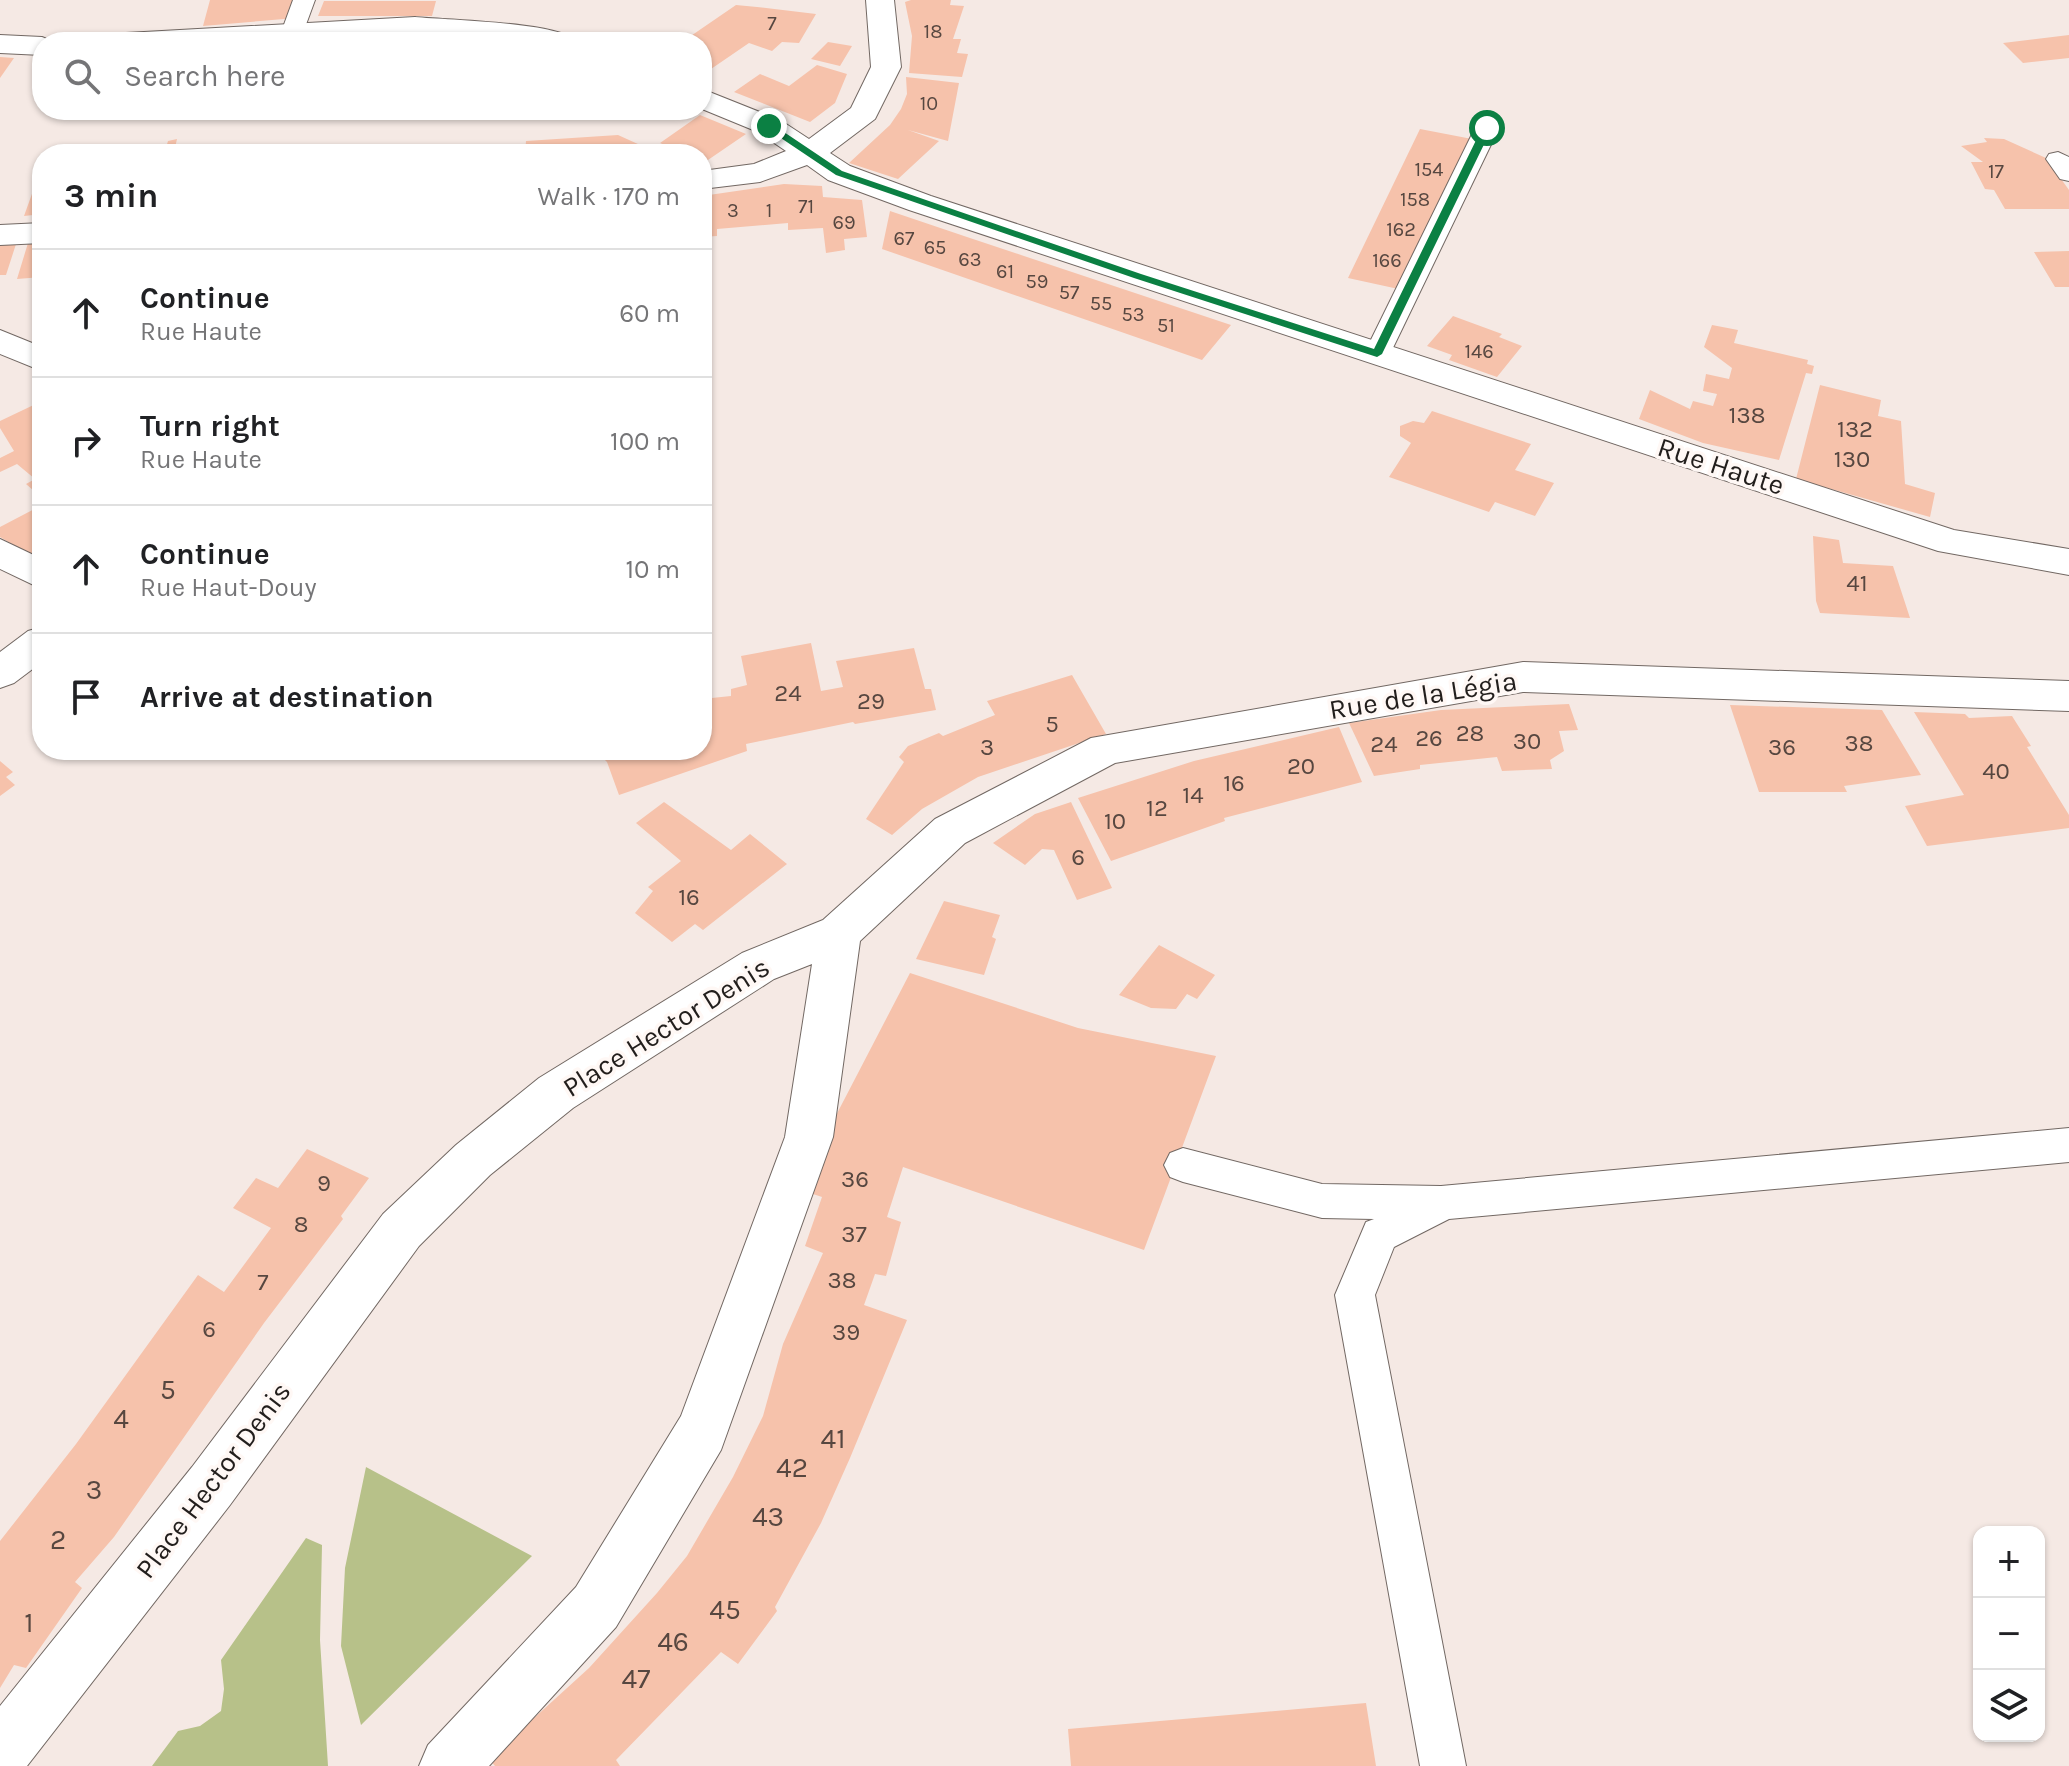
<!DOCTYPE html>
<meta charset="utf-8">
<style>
:root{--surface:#fff;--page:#f2f2f2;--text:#202124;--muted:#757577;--line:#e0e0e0}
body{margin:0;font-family:Karla,sans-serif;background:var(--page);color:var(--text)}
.controls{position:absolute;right:24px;bottom:24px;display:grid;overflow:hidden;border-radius:16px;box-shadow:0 2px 6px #0004}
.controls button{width:72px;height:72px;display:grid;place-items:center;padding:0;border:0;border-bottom:2px solid var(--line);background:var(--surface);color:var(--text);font:40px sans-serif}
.stop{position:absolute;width:24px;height:24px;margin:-18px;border:6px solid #0b8043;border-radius:50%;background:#fff}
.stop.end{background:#0b8043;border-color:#fff;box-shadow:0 2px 8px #0008}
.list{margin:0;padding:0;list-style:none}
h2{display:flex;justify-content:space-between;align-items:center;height:104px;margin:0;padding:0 32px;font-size:34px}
h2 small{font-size:26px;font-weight:400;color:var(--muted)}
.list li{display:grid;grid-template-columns:52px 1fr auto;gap:24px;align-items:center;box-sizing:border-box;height:128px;padding:0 32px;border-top:2px solid var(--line)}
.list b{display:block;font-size:30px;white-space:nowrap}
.list p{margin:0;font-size:26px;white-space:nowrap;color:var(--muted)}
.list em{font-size:26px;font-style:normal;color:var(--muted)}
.icon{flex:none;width:44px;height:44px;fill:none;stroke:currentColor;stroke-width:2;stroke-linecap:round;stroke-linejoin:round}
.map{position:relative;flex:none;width:2069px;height:1766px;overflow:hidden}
.search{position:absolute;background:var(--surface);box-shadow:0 2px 6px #0004;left:32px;top:32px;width:680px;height:88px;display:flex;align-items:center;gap:20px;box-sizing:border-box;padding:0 28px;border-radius:32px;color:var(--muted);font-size:30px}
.panel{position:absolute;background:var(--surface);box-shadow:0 2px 6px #0004;left:32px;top:144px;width:680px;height:616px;border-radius:32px}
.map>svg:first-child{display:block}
</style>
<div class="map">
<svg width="2069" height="1766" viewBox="0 0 2069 1766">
<rect width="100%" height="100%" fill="#f5e9e4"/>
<path fill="#b7c189" d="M 366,1467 L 532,1556 L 361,1725 L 341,1646 L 345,1568 Z
M 306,1538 L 322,1545 L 320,1640 L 328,1766 L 152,1766 L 178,1731 L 200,1726 L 221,1711 L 224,1689 L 221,1660 Z"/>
<path fill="#f6c2ab" d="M 210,0 L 300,0 L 296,18 L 203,26 Z
M 911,0 L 951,0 L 950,5 L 964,6 L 953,39 L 961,39 L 957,53 L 968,54 L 962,77 L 909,73 L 912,36 L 905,2 Z
M 324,1 L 436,1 L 432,16 L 318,16 Z
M 736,5 L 757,7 L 816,14 L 799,43 L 782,42 L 772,51 L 749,43 L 711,69 L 702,65 L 702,42 L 682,42 Z
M 2069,35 L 2069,58 L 2023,63 L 2003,43 Z
M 828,42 L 852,46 L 840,66 L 811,59 Z
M 0,57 L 14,58 L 0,78 Z
M 817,65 L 847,74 L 835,103 L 810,122 L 734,92 L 760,74 L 789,86 Z
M 906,77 L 959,83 L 948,141 L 908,130 L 939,141 L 898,179 L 849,163 L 890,125 L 901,109 L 907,94 Z
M 700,115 L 746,134 L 705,162 L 702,161 L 702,154 L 686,154 L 660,143 Z
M 1420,129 L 1472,139 L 1403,290 L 1348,278 Z
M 618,135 L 660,154 L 525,154 L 526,141 Z
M 1984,138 L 2004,139 L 2046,158 L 2069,190 L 2069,209 L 2005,209 L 1994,190 L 1985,189 L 1971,162 L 1983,162 L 1961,146 L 1987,142 Z
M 177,139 L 175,148 L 219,146 L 218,152 L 207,154 L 164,154 L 168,141 Z
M 514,148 L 513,154 L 468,154 L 468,152 Z
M 42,166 L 42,214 L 24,216 Z
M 784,184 L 822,186 L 823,197 L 862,200 L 867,237 L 844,239 L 845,250 L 826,253 L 823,228 L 788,230 L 788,223 L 717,229 L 717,236 L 702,237 L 702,196 Z
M 890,211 L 964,236 L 1231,325 L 1202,360 L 882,249 Z
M 42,242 L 42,277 L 17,279 L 28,243 Z
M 16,244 L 6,275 L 0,275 L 0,245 Z
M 2069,251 L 2069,287 L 2055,287 L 2034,252 Z
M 1453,316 L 1502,334 L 1499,337 L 1522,346 L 1497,377 L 1449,360 L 1452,355 L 1427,346 Z
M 1712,325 L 1738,330 L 1734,343 L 1808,360 L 1807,364 L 1814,366 L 1812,374 L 1806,373 L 1779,460 L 1703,443 L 1639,419 L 1650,390 L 1690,409 L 1693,401 L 1713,406 L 1717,394 L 1703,391 L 1706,374 L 1729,379 L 1732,368 L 1704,347 Z
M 1820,385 L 1881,400 L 1878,416 L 1901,421 L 1905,484 L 1935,493 L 1930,517 L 1796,479 Z
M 42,401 L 42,498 L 26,484 L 35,479 L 17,464 L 0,472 L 0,458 L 14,451 L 0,428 L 0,421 Z
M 1432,411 L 1531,444 L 1515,470 L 1554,483 L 1535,516 L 1495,502 L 1489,512 L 1389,477 L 1411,443 L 1400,436 L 1400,426 L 1413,421 L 1424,423 Z
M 42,505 L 42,562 L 0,537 L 0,527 Z
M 1813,536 L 1839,540 L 1843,563 L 1893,566 L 1910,618 L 1820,613 L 1816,601 Z
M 811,643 L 821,691 L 843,687 L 836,661 L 914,648 L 925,689 L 931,689 L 936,710 L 855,724 L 853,722 L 746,744 L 747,751 L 619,795 L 607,762 L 595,750 L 702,750 L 702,699 L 731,696 L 731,689 L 747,685 L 741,656 Z
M 1072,675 L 1106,734 L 978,777 L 922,809 L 892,835 L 866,819 L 904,762 L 899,757 L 908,746 L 939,733 L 943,736 L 995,715 L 987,701 Z
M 1569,704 L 1578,730 L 1559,731 L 1564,751 L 1550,760 L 1552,769 L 1502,771 L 1497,757 L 1420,765 L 1420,769 L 1374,776 L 1349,723 L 1441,710 Z
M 1730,705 L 1882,710 L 1921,775 L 1844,786 L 1847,792 L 1759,792 Z
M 1914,712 L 1965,714 L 1969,718 L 2012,716 L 2031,746 L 2027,747 L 2069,815 L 2069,828 L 1927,846 L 1905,806 L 1964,795 Z
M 1339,727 L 1362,782 L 1224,818 L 1225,821 L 1111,861 L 1078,798 L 1194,761 Z
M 0,761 L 13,772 L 6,777 L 15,785 L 0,796 Z
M 664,802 L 731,850 L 750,834 L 787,864 L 703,930 L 695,924 L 672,942 L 635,913 L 653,891 L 648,887 L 681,861 L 636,823 Z
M 1071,802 L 1112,888 L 1077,900 L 1054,850 L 1042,849 L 1025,865 L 993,843 L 1035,814 Z
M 944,901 L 1000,915 L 992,937 L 996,939 L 984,975 L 916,959 Z
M 1159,945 L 1215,975 L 1197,999 L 1187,994 L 1176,1009 L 1151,1008 L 1119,995 Z
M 910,973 L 1078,1028 L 1216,1056 L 1144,1250 L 903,1167 L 887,1217 L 901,1222 L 886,1276 L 875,1274 L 864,1305 L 907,1320 L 850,1458 L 821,1523 L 775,1607 L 777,1611 L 738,1664 L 721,1652 L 616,1760 L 620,1766 L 495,1766 L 489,1759 L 589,1668 L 657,1593 L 687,1556 L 733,1477 L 763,1416 L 783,1344 L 823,1253 L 805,1246 L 822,1197 L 807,1192 L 831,1125 Z
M 307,1149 L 369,1178 L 341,1216 L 343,1219 L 264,1323 L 114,1537 L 75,1582 L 82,1588 L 26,1668 L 14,1665 L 0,1688 L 0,1541 L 76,1444 L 198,1275 L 224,1292 L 271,1228 L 233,1208 L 256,1178 L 278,1188 Z
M 1366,1703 L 1376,1766 L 1071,1766 L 1068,1729 Z"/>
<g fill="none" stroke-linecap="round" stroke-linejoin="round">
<defs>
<path id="service" d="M 293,0 L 315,0 L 304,30 L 293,37 L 282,30 Z
M 1487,121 L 1495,123 L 1499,128 L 1390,354 L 1386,360 L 1377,362 L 1368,360 L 1364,354 L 1475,128 L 1479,123 Z
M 2058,152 L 2069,157 L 2069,181 L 2060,179 L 2046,159 L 2049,154 Z
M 2069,1128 L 2069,1162 L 1449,1219 L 1394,1247 L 1375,1295 L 1466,1766 L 1420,1766 L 1335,1295 L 1366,1222 L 1374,1219 L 1322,1218 L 1183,1182 L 1170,1177 L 1164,1165 L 1170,1153 L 1183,1148 L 1322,1184 L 1441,1186 Z"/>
<path id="minor" d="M 866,0 L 894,0 L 901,67 L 875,119 L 830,153 L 850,166 L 931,196 L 1954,530 L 2069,549 L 2069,575 L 1938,551 L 909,210 L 828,180 L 807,165 L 760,182 L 702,189 L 702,171 L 754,164 L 786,151 L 758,132 L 702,109 L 702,89 L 780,120 L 809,139 L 851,108 L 871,67 Z
M 415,17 C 444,20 563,22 577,42 L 504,42 L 415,35 L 282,42 L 111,42 L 116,36 L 126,33 Z
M 0,35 L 42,37 L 54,42 L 42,42 L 42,55 L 0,53 Z
M 42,223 L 42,243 L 0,245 L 0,225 Z
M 0,330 L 42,347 L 42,371 L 0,354 Z
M 0,539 L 42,559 L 42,589 L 0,569 Z
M 42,627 L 42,662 L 14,683 L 0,688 L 0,652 L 28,631 Z
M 1523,662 L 2069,681 L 2069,711 L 1523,692 L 1115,763 L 965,843 L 860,941 L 833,1137 L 721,1450 L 616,1627 L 489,1766 L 419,1766 L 428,1745 L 576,1587 L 681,1416 L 785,1137 L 812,964 L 774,979 L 573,1108 L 490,1175 L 419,1246 L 230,1505 L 27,1766 L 0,1766 L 0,1706 L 192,1467 L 383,1214 L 456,1145 L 539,1078 L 742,953 L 823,920 L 935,819 L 1091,738 Z"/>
</defs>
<use href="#service" stroke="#726863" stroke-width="2"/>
<use href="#minor" stroke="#726863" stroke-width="2"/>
<use href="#service" fill="#fff" fill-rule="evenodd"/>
<use href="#minor" fill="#fff" fill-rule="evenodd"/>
</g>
<path fill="#0b8043" d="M 766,124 L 772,124 L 842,171 L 1141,274 L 1374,349 L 1482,128 L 1487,126 L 1492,128 L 1382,354 L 1377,357 L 1134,278 L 836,175 L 766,128 Z"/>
<g text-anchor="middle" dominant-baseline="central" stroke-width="7" stroke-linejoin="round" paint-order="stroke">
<g font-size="20" fill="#574740">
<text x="772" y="23">7</text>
<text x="933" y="31">18</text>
<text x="929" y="103">10</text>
<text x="1429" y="169">154</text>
<text x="1996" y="171">17</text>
<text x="1415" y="199">158</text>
<text x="806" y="206">71</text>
<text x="733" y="210">3</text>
<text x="769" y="210">1</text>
<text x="844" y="222">69</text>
<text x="1401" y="229">162</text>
<text x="904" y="238">67</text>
<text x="935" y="247">65</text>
<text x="970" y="259">63</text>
<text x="1387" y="260">166</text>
<text x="1005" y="271">61</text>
<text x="1037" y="281">59</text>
<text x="1069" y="292">57</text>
<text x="1101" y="303">55</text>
<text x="1133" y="314">53</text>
<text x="1166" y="325">51</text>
<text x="1479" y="351">146</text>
</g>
<g font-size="24" fill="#574740">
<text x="1747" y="415">138</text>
<text x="1855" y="429">132</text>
<text x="1852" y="459">130</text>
<text x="1857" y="583">41</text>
<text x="788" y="693">24</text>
<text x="871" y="701">29</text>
<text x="1052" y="724">5</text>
<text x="1470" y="733">28</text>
<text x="1429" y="738">26</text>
<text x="1527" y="741">30</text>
<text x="1859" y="743">38</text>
<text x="1384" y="744">24</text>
<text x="987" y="747">3</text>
<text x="1782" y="747">36</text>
<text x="1301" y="766">20</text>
<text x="1996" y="771">40</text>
<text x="1234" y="783">16</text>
<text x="1193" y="795">14</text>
<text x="1157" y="808">12</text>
<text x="1115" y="821">10</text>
<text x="1078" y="857">6</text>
<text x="689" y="897">16</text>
<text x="855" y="1179">36</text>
<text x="324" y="1183">9</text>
<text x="301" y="1224">8</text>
<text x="854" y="1234">37</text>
<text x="842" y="1280">38</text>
<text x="263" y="1282">7</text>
<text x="209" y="1329">6</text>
<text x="846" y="1332">39</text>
</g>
<g font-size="28" fill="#221e1c" stroke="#fff8f5">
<text transform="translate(1721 466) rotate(18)">Rue Haute</text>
<text transform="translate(1423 695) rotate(-9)">Rue de la Légia</text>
<text transform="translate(666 1027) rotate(-32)">Place Hector Denis</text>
<text transform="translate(213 1480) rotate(-53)">Place Hector Denis</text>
</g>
<g font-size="28" fill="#574740">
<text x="168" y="1389">5</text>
<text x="121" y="1418">4</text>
<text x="833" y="1438">41</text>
<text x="792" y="1467">42</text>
<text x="94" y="1489">3</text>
<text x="768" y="1516">43</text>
<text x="58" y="1539">2</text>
<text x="725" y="1609">45</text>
<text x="29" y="1622">1</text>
<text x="673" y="1641">46</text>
<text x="636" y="1678">47</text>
</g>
</g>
</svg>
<div class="controls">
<button>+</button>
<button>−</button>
<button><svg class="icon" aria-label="layers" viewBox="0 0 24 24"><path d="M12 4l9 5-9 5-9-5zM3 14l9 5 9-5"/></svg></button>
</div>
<div class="stop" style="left:1487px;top:128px"></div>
<div class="stop end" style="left:769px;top:126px"></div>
<div class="search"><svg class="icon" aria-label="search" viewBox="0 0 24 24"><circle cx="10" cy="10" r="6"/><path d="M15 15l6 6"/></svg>Search here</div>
<section class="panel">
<h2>3 min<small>Walk · 170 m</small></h2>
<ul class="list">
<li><svg class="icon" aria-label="ahead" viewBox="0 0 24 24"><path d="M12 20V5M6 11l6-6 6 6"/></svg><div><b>Continue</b><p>Rue Haute</p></div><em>60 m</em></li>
<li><svg class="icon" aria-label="right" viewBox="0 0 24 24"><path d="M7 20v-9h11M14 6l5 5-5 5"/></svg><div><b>Turn right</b><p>Rue Haute</p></div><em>100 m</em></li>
<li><svg class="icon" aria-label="ahead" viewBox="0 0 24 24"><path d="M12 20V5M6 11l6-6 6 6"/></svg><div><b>Continue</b><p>Rue Haut-Douy</p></div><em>10 m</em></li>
<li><svg class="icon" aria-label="arrive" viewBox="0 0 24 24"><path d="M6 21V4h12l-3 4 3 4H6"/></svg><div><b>Arrive at destination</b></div></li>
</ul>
</section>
</div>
